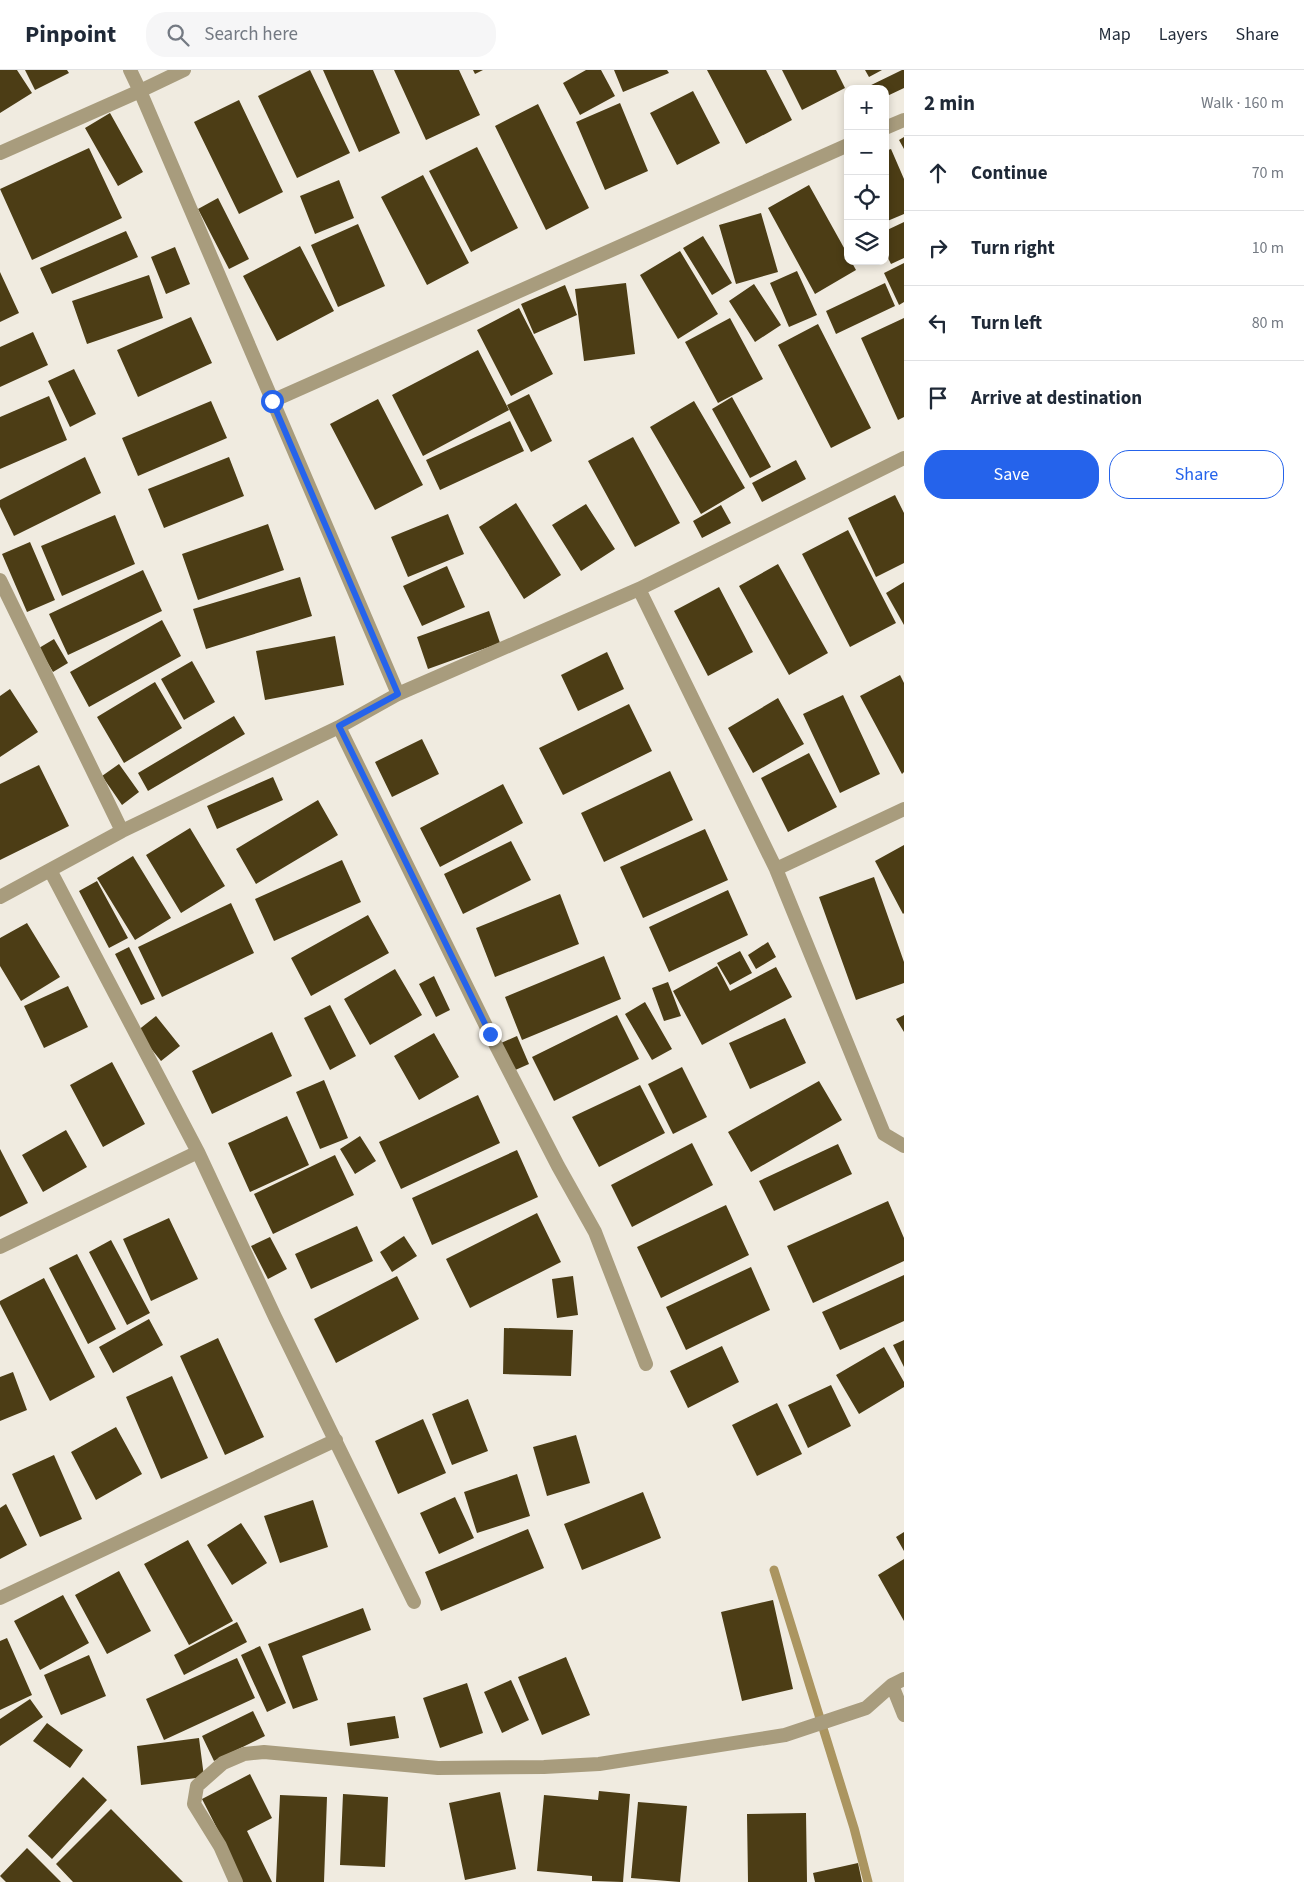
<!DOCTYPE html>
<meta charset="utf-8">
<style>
:root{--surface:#fff;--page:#f6f6f7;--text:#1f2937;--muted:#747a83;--line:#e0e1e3;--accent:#2563eb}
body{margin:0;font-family:"Source Sans 3",sans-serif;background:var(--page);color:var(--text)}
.controls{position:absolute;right:15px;top:15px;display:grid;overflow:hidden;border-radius:10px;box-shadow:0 2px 8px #0003}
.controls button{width:45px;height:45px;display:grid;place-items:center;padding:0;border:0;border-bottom:1px solid var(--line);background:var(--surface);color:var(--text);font:25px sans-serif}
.stop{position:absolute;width:15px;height:15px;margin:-11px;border:4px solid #2563eb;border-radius:50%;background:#fff}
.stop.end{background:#2563eb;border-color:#fff;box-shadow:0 1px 5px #0008}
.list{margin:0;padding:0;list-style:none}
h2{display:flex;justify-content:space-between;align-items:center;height:65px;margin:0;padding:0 20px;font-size:21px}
h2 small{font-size:16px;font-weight:400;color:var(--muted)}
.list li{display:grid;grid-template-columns:32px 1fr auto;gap:15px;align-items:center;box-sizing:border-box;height:75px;padding:0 20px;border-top:1px solid var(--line)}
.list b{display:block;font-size:19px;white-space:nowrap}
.list em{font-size:16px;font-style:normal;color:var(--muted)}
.actions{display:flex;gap:10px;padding:15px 20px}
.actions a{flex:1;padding:11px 0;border:1px solid var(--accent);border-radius:20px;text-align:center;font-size:18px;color:var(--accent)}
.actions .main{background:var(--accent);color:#fff}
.icon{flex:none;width:28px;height:28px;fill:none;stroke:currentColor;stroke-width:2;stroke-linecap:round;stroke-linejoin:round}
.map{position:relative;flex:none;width:904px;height:1812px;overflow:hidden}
header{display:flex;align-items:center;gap:30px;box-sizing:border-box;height:70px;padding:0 25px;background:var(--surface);border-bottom:1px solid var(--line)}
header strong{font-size:24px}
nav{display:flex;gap:28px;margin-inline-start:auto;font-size:18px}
.search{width:350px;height:45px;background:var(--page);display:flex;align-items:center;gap:12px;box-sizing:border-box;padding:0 18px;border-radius:20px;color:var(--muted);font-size:19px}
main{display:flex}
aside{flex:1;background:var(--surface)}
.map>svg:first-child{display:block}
</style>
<header>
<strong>Pinpoint</strong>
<div class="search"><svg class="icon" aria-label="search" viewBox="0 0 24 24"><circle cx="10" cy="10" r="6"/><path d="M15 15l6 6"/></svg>Search here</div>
<nav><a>Map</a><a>Layers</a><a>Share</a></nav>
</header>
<main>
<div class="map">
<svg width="904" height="1812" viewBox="0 0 904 1812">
<rect width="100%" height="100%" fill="#f0ebe0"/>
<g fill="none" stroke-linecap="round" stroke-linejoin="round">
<path stroke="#ab9560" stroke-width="9" d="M 774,1500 L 854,1758 L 868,1812"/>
</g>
<path fill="#4c3d15" d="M 0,0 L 17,0 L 32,23 L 0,43 Z
M 25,0 L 67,0 L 69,3 L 35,20 Z
M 310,0 L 350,83 L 297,108 L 258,26 Z
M 323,0 L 373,0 L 400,63 L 359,82 Z
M 394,0 L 459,0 L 480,45 L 426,70 Z
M 473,0 L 483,0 L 475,4 Z
M 586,0 L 601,0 L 615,26 L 580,45 L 563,13 Z
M 614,0 L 667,0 L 669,3 L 623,22 Z
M 707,0 L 766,0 L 792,50 L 746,74 Z
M 782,0 L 836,0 L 845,18 L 802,40 Z
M 865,0 L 882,0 L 869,7 Z
M 902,0 L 904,0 L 904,18 L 885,27 L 885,19 L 863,19 Z
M 693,21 L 720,73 L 677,95 L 650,43 Z
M 239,30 L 283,122 L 239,144 L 194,52 Z
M 620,33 L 648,101 L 605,120 L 576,52 Z
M 538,34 L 589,138 L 546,160 L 495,56 Z
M 110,43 L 143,102 L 118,116 L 85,58 Z
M 904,67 L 904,79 L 899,70 Z
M 477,77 L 518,158 L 471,182 L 429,101 Z
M 89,78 L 122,148 L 32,190 L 0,119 Z
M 891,79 L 904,109 L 904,144 L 885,152 L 885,81 Z
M 423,105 L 469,193 L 427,215 L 381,127 Z
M 339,110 L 354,148 L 315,164 L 300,126 Z
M 809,115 L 848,185 L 848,191 L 851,191 L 856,200 L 815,224 L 768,138 Z
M 218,128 L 249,189 L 229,199 L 198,139 Z
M 761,143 L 778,202 L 736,214 L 719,155 Z
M 904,152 L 904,188 L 891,194 L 885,182 L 885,161 Z
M 358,154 L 385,216 L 338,237 L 311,175 Z
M 126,161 L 138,187 L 52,224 L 40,198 Z
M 703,166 L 732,213 L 712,225 L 683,178 Z
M 300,176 L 334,241 L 277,271 L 243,206 Z
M 175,177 L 190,214 L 166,224 L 151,187 Z
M 680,181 L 718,244 L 678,269 L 640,205 Z
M 904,193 L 904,232 L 899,235 L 884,203 Z
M 797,201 L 817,245 L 789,257 L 770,213 Z
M 0,202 L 19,243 L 0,252 Z
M 149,205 L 163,248 L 87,274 L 72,231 Z
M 626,213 L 635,284 L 584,291 L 575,219 Z
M 885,213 L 895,236 L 836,264 L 826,241 Z
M 754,214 L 781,255 L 755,272 L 729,231 Z
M 565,215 L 577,245 L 534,264 L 521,234 Z
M 519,238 L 553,304 L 511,326 L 477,260 Z
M 191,247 L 212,293 L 138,327 L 117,280 Z
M 730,248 L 763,309 L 718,333 L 685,272 Z
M 904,248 L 904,347 L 898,350 L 861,268 Z
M 818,254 L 871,358 L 831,378 L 778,275 Z
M 33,262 L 48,295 L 0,317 L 0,277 Z
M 478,280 L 509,340 L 423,386 L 392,325 Z
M 74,299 L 96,344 L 70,357 L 48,311 Z
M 529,324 L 552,371 L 531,382 L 507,335 Z
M 49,326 L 67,370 L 0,399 L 0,347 Z
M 732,327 L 771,397 L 750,408 L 712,339 Z
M 378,329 L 423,415 L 375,440 L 330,354 Z
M 211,331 L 227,368 L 138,406 L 122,368 Z
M 694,331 L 745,418 L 701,444 L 650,357 Z
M 510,351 L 524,381 L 440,420 L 426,390 Z
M 633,367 L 680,453 L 635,477 L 588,391 Z
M 85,387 L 101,423 L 14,466 L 0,437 L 0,430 Z
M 229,387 L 244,426 L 164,458 L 148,419 Z
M 796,390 L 806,409 L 762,432 L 752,413 Z
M 895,425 L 904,443 L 904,493 L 876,507 L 848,448 Z
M 516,433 L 561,505 L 524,529 L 479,457 Z
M 586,434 L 615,479 L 581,501 L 552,455 Z
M 721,435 L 731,453 L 702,468 L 693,451 Z
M 448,444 L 464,484 L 408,507 L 391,467 Z
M 115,445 L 135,494 L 62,526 L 41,476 Z
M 268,454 L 284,500 L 198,530 L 182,484 Z
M 848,460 L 896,553 L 850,577 L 802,484 Z
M 30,472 L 55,530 L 27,542 L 2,484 Z
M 778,494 L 828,583 L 789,605 L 739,516 Z
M 447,496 L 465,537 L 422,556 L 403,516 Z
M 143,500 L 162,541 L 68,585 L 49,544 Z
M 300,507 L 312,546 L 206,579 L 193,539 Z
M 904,512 L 904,555 L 886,523 Z
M 719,517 L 753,582 L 708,606 L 674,541 Z
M 489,541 L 500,573 L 428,599 L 417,567 Z
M 162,550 L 181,586 L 89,637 L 70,602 Z
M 335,566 L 344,615 L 265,630 L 256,581 Z
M 54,569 L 68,593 L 53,602 L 39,578 Z
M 607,582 L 624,619 L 578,641 L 561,605 Z
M 192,591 L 215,632 L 184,650 L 161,609 Z
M 900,605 L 904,613 L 904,702 L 902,704 L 860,626 Z
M 155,612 L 182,658 L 124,693 L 97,647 Z
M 10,619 L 38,662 L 0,687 L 0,626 Z
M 843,625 L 880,704 L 840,723 L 803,644 Z
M 778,628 L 804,674 L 753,703 L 728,658 Z
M 629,634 L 652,681 L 563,725 L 539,678 Z
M 234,646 L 245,664 L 148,721 L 138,703 Z
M 422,669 L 439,704 L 392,727 L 375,692 Z
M 809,683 L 837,737 L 788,762 L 761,708 Z
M 119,694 L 139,722 L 122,735 L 102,706 Z
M 39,695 L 69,756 L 0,790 L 0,714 Z
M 670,701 L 693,750 L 604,792 L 581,743 Z
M 273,707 L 283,730 L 217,759 L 207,736 Z
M 503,714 L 523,753 L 440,797 L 420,758 Z
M 318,730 L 338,765 L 256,814 L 236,779 Z
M 190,758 L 225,816 L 181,843 L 146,785 Z
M 705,759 L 728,810 L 643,848 L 620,797 Z
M 511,771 L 531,810 L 463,844 L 444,804 Z
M 904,775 L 904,843 L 903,844 L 875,791 Z
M 133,786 L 171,848 L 135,870 L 97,808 Z
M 342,790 L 361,832 L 274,871 L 255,829 Z
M 874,807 L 904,892 L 904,913 L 856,930 L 819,827 Z
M 97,811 L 128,868 L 109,878 L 79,821 Z
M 728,820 L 748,865 L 669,902 L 649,857 Z
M 560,824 L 579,874 L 495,907 L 476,858 Z
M 231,833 L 254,883 L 162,927 L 138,877 Z
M 368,845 L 389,883 L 311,926 L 291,888 Z
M 27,853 L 60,907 L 21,931 L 0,896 L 0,868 Z
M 768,872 L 776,887 L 756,899 L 748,885 Z
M 129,877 L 155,929 L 141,935 L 115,884 Z
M 740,881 L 752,903 L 730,915 L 717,893 Z
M 604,886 L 621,929 L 522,970 L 505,927 Z
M 717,896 L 730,921 L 776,897 L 792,927 L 702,975 L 673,921 Z
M 395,899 L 422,945 L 370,975 L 344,929 Z
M 434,906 L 450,940 L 436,947 L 419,914 Z
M 668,912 L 681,946 L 664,951 L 652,918 Z
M 68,916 L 88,957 L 44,978 L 24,936 Z
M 645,932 L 672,979 L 652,990 L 625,944 Z
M 330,935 L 356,986 L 330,1000 L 304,948 Z
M 617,945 L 639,989 L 554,1031 L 532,987 Z
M 904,945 L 904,962 L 896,949 Z
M 156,946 L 180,976 L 161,991 L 137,961 Z
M 785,948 L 806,993 L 750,1019 L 729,973 Z
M 272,962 L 292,1006 L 212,1044 L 192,1001 Z
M 434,963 L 459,1007 L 419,1030 L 394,986 Z
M 517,966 L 529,994 L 513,1001 L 501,973 Z
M 112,992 L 145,1054 L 103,1077 L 70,1015 Z
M 682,997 L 707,1047 L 673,1064 L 648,1014 Z
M 324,1010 L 348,1068 L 320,1079 L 296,1022 Z
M 819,1011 L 842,1050 L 751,1102 L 728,1062 Z
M 640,1015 L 665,1063 L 599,1097 L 572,1047 Z
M 478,1025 L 500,1073 L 401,1119 L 379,1072 Z
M 287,1046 L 309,1095 L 250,1122 L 228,1073 Z
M 66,1060 L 87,1097 L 43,1122 L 22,1085 Z
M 360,1066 L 376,1091 L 355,1104 L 340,1079 Z
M 692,1073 L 713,1115 L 632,1157 L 611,1115 Z
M 838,1074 L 852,1104 L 774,1141 L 759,1111 Z
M 0,1079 L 28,1133 L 0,1147 Z
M 517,1080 L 538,1127 L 432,1175 L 412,1128 Z
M 335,1085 L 354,1125 L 273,1164 L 254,1124 Z
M 888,1131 L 904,1168 L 904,1191 L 813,1233 L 787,1176 Z
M 726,1135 L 749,1185 L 661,1228 L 637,1177 Z
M 537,1143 L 561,1192 L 470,1238 L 446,1189 Z
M 169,1148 L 198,1209 L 151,1231 L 123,1169 Z
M 357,1156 L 373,1191 L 311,1219 L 295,1184 Z
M 404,1166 L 417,1186 L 392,1202 L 380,1182 Z
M 270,1167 L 287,1199 L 268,1209 L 251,1176 Z
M 111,1170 L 150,1243 L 127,1255 L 89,1182 Z
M 77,1184 L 116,1259 L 88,1274 L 49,1198 Z
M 751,1197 L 770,1240 L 686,1280 L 666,1237 Z
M 904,1205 L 904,1251 L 840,1280 L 822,1242 Z
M 397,1206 L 419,1249 L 336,1293 L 314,1249 Z
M 573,1206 L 578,1245 L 557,1248 L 552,1209 Z
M 44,1208 L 95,1307 L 50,1331 L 0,1234 L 0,1231 Z
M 149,1249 L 163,1275 L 113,1303 L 99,1277 Z
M 504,1258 L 573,1260 L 571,1306 L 503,1304 Z
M 218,1268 L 264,1367 L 225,1385 L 180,1286 Z
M 904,1270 L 904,1297 L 893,1275 Z
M 722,1276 L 739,1312 L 688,1338 L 670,1301 Z
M 884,1277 L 904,1312 L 904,1317 L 859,1344 L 836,1305 Z
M 13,1302 L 27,1340 L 0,1351 L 0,1307 Z
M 172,1306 L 208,1388 L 161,1409 L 126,1327 Z
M 831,1315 L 851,1356 L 808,1378 L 788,1335 Z
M 468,1329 L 488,1381 L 452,1395 L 432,1344 Z
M 777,1333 L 802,1384 L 757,1406 L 732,1355 Z
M 423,1349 L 446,1403 L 398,1424 L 375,1371 Z
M 116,1357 L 142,1404 L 96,1430 L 71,1382 Z
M 576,1365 L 590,1413 L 547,1426 L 533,1377 Z
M 54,1385 L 82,1449 L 40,1467 L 12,1404 Z
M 517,1404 L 530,1446 L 477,1463 L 464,1422 Z
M 643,1422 L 661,1468 L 582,1500 L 564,1454 Z
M 455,1427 L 474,1468 L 439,1484 L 420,1443 Z
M 313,1430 L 328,1477 L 280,1493 L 264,1446 Z
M 6,1434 L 27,1475 L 0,1489 L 0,1438 Z
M 241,1453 L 267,1493 L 232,1515 L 207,1475 Z
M 528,1459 L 544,1498 L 441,1541 L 425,1502 Z
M 904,1462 L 904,1481 L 896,1467 Z
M 188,1470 L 233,1551 L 189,1575 L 144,1494 Z
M 904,1489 L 904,1551 L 878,1505 Z
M 119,1501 L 151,1561 L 107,1584 L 75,1525 Z
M 63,1525 L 89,1573 L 40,1600 L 14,1551 Z
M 773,1530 L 793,1619 L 742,1631 L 721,1542 Z
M 363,1538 L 371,1560 L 302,1586 L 318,1630 L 293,1639 L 268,1574 Z
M 237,1552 L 247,1572 L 184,1605 L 174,1585 Z
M 7,1568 L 32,1625 L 0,1640 L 0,1571 Z
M 260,1576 L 286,1633 L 267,1642 L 241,1585 Z
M 89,1585 L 106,1626 L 61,1645 L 44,1605 Z
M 566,1587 L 590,1645 L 542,1665 L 518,1607 Z
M 237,1588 L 255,1628 L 164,1670 L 146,1629 Z
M 511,1610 L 529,1650 L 502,1663 L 484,1622 Z
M 467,1613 L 483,1663 L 440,1678 L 423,1628 Z
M 30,1629 L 43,1647 L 0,1676 L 0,1649 Z
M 253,1641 L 265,1666 L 214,1691 L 202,1666 Z
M 395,1646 L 399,1668 L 350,1676 L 347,1653 Z
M 47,1653 L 83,1680 L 70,1698 L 33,1671 Z
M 199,1668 L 204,1707 L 141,1715 L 137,1676 Z
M 250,1704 L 272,1748 L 247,1761 L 272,1812 L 240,1812 L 224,1772 L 202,1729 Z
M 83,1707 L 107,1730 L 52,1789 L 28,1766 Z
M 599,1721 L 630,1724 L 623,1812 L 592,1811 L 592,1806 L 537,1801 L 544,1725 L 598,1730 Z
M 500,1722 L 516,1799 L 465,1810 L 449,1733 Z
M 343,1724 L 388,1727 L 385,1797 L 340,1795 Z
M 280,1725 L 327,1727 L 324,1812 L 276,1812 Z
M 638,1732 L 687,1736 L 680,1812 L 631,1808 Z
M 111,1739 L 183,1812 L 73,1812 L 56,1794 Z
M 806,1743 L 807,1812 L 748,1812 L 747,1744 Z
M 27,1778 L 61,1812 L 6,1812 L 0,1806 Z
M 858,1793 L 862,1812 L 815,1812 L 813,1803 Z"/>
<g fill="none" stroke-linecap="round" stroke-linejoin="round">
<path stroke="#a89c7d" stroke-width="14" d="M 130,0 L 140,21 L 398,624
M 885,58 L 904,50
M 0,83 L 140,21 L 184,0
M 272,331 L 848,75
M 0,510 L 122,761
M 639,519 L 776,799 L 884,1064 L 904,1076
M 339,657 L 490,964 L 558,1096 L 595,1162 L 646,1294
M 776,799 L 904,739
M 50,800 L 198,1082 L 275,1247 L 414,1532
M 0,827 L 122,761 L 339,657 L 398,624 L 639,519 L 904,388
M 0,1177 L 198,1082
M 0,1528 L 336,1370
M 892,1615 L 904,1645
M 236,1812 L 220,1776 L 194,1734 L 197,1716 L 223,1693 L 244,1684 L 264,1682 L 438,1698 L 544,1697 L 599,1694 L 785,1665 L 866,1638 L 892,1615 L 904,1609"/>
</g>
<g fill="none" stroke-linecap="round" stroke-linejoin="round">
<path stroke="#2563eb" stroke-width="6" d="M 272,331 L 398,624 L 339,656 L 490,964"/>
</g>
</svg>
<div class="controls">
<button>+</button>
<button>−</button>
<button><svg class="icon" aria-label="locate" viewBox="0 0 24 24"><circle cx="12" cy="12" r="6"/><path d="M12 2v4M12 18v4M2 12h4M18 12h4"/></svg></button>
<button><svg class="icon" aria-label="layers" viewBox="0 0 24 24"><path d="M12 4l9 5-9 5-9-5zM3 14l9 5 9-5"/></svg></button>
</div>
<div class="stop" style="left:272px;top:331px"></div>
<div class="stop end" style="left:490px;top:964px"></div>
</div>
<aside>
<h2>2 min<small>Walk · 160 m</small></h2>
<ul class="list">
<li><svg class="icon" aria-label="ahead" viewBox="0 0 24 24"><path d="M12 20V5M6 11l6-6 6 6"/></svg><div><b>Continue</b></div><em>70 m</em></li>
<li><svg class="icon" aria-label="right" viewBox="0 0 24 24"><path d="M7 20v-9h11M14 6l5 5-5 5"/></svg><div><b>Turn right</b></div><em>10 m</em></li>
<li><svg class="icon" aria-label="left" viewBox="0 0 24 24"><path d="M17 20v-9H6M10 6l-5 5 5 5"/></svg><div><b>Turn left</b></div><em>80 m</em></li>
<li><svg class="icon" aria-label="arrive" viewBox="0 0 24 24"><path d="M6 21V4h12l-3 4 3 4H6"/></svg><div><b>Arrive at destination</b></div></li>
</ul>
<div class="actions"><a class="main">Save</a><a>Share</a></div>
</aside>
</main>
